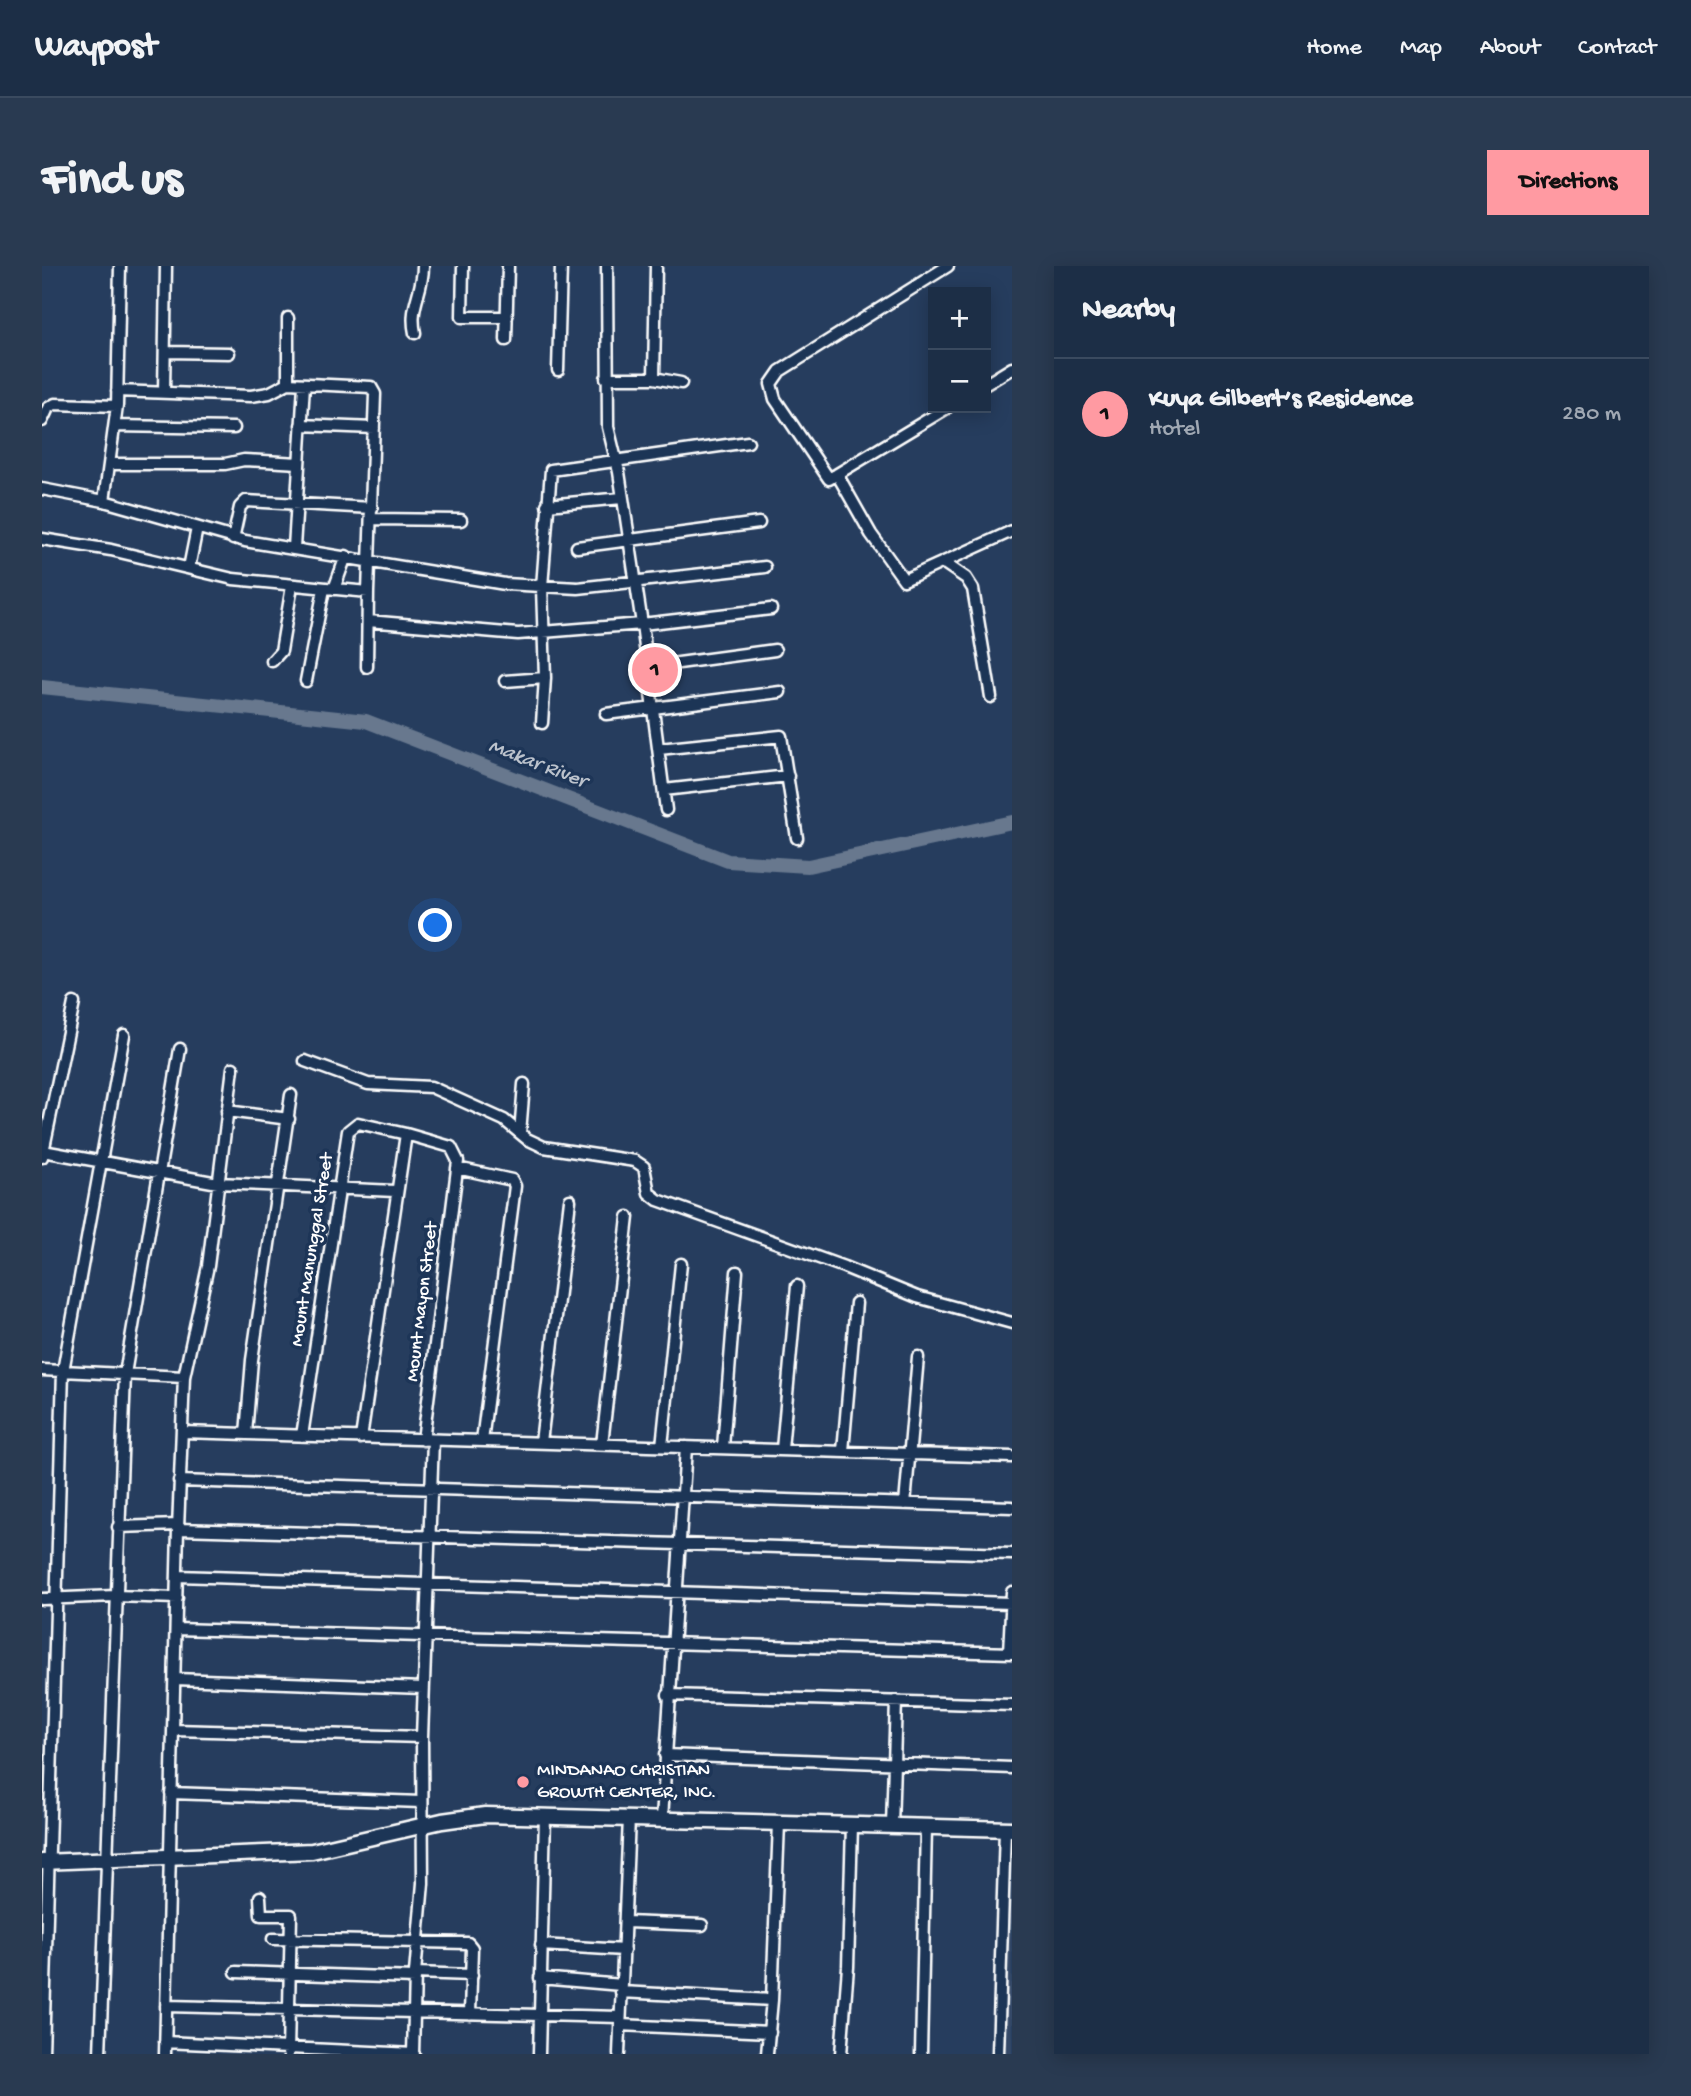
<!DOCTYPE html>
<meta charset="utf-8">
<style>
:root{--surface:#1c2e46;--page:#293a51;--text:#f1f3f6;--muted:#a0a8b3;--line:#3a4a5f;--accent:#ff9aa2}
body{margin:0;font-family:"Gochi Hand",sans-serif;background:var(--page);color:var(--text)}
.controls{position:absolute;right:21px;top:21px;display:grid;overflow:hidden;border-radius:0px;box-shadow:0 4px 18px #0003}
.controls button{width:63px;height:63px;display:grid;place-items:center;padding:0;border:0;border-bottom:2px solid var(--line);background:var(--surface);color:var(--text);font:35px sans-serif}
.you{position:absolute;left:394px;top:660px;width:24px;height:24px;margin:-18px;border:5px solid #fff;border-radius:50%;background:#1a73e8;box-shadow:0 0 0 10px #1a73e833}
.badge{display:grid;place-items:center;width:46px;height:46px;border-radius:50%;background:var(--accent);color:#111;font-size:23px;font-weight:700}
.pin{position:absolute;translate:-50% -50%;border:4px solid #fff;box-shadow:0 2px 7px #0006}
.list{margin:0;padding:0;list-style:none}
h2{display:flex;justify-content:space-between;align-items:center;height:91px;margin:0;padding:0 28px;font-size:30px}
h2 small{font-size:23px;font-weight:400;color:var(--muted)}
.list li{display:grid;grid-template-columns:46px 1fr auto;gap:21px;align-items:center;box-sizing:border-box;height:112px;padding:0 28px;border-top:2px solid var(--line)}
.list b{display:block;font-size:26px;white-space:nowrap}
.list p{margin:0;font-size:23px;white-space:nowrap;color:var(--muted)}
.list em{font-size:23px;font-style:normal;color:var(--muted)}
.map{position:relative;flex:none;width:970px;height:1788px;overflow:hidden;border-radius:0px}
header{display:flex;align-items:center;gap:42px;box-sizing:border-box;height:98px;padding:0 35px;background:var(--surface);border-bottom:2px solid var(--line)}
header strong{font-size:33px}
nav{display:flex;gap:38px;margin-inline-start:auto;font-size:24px}
.intro{display:flex;align-items:center;justify-content:space-between;box-sizing:border-box;height:168px;padding:0 42px}
h1{margin:0;font-size:49px}
.button{padding:18px 32px;border-radius:0px;background:var(--accent);color:#111;font-size:24px;font-weight:700}
main{display:flex;gap:42px;padding:0 42px}
aside{flex:1;background:var(--surface);border-radius:0px;box-shadow:0 4px 18px #0003}
.map>svg:first-child{display:block}
</style>
<header>
<strong>Waypost</strong>
<nav><a>Home</a><a>Map</a><a>About</a><a>Contact</a></nav>
</header>
<div class="intro"><h1>Find us</h1><a class="button">Directions</a></div>
<main>
<div class="map">
<svg width="970" height="1788" viewBox="0 0 970 1788">
<rect width="100%" height="100%" fill="#263d5e"/>
<filter id="ink" filterUnits="userSpaceOnUse"><feTurbulence type="fractalNoise" baseFrequency=".0143" numOctaves="2"/><feDisplacementMap in="SourceGraphic" scale="14" xChannelSelector="R" yChannelSelector="G"/><feConvolveMatrix kernelMatrix="1 2 1 2 8 2 1 2 1" color-interpolation-filters="sRGB"/></filter>
<g filter="url(#ink)">
<path fill="#344a68" d="M 969,1587 L 970,1788 L 963,1788 Z"/>
<g fill="none" stroke-linecap="round" stroke-linejoin="round">
<path stroke="#67788e" stroke-width="14" d="M 0,421 L 324,455 L 686,595 L 766,600 L 970,556"/>
<defs>
<path id="street" d="M 421,0 L 420,51 L 465,51
M 565,0 L 566,161 L 577,206 L 600,358 L 729,343
M 246,52 L 246,117
M 373,67 C 367,40 381,27 381,0
M 464,74 L 466,0
M 123,86 L 187,87
M 516,104 L 519,0
M 564,112 L 612,112 L 614,0
M 612,112 L 639,117
M 944,118 L 970,102
M 122,126 L 124,0
M 905,142 L 787,213 L 733,133 L 729,118 L 738,105 L 906,0
M 0,155 L 6,142 L 13,138 L 75,140
M 259,159 L 332,162
M 73,160 L 192,162
M 68,198 L 183,198 L 202,194 L 257,197
M 795,208 L 829,268 L 862,314 L 970,265
M 0,223 L 62,235 L 203,275 L 463,318 L 536,322 L 723,301
M 62,235 L 75,140 L 78,0
M 505,239 L 580,232
M 330,253 L 419,254
M 0,273 L 69,284 L 191,313 L 326,326 L 333,128 L 329,121 L 246,117 L 227,127 L 209,130 L 75,125
M 191,273 L 198,241 L 204,235 L 330,242
M 535,281 L 717,257
M 252,282 L 262,119
M 902,297 L 924,312 L 931,323 L 949,431
M 147,302 L 155,262
M 292,323 L 304,290
M 326,355 L 476,368 L 600,358 L 624,544
M 230,395 L 239,385 L 250,320
M 325,401 L 326,326
M 607,401 L 733,384
M 264,415 L 282,323
M 463,415 L 503,412
M 564,448 L 738,426
M 500,457 L 503,412 L 500,321 L 509,204 L 706,176
M 617,483 L 739,470 L 755,572
M 622,524 L 746,510
M 263,795 L 326,818 L 389,821 L 462,854 L 485,873 L 502,881 L 593,895 L 602,901 L 607,927 L 616,934 L 802,1001 L 875,1031 L 970,1057
M 185,845 L 247,853
M 478,867 L 482,818
M 1,885 L 176,917 L 353,925
M 0,891 L 32,737
M 415,902 L 470,914 L 473,920 L 440,1175
M 0,1104 L 142,1111
M 140,1166 L 970,1191
M 204,1168 L 210,1094 L 249,829
M 260,1170 L 306,865 L 316,857 L 364,868
M 319,1172 L 364,868 L 409,881 L 416,895 L 381,1174
M 499,1176 L 528,934
M 560,1178 L 586,951
M 620,1180 L 639,998
M 681,1181 L 695,1006
M 740,1183 L 755,1020
M 801,1185 L 814,1037
M 137,1215 L 970,1241
M 863,1238 L 876,1091
M 76,1261 L 136,1259
M 136,1263 L 970,1288
M 135,1310 L 969,1337
M 0,1333 L 73,1330 L 135,1332
M 134,1363 L 970,1387
M 967,1387 L 970,1326
M 133,1413 L 381,1422
M 626,1429 L 970,1439
M 132,1464 L 380,1471
M 623,1489 L 970,1502
M 129,1527 L 379,1536
M 620,1553 L 644,1181
M 850,1560 L 854,1435
M 218,1631 L 219,1649 L 249,1649 L 246,1787
M 584,1656 L 660,1659
M 231,1673 L 426,1677 L 430,1682 L 428,1748
M 499,1679 L 582,1684
M 194,1706 L 373,1712
M 373,1707 L 430,1709
M 498,1712 L 579,1719
M 579,1726 L 730,1734
M 124,1740 L 578,1751
M 578,1759 L 728,1766
M 123,1776 L 372,1788
M 1,1788 L 21,1105 L 82,769
M 58,1788 L 83,1108 L 138,783
M 123,1788 L 136,1263 L 142,1111 L 166,1000 L 191,802
M 371,1788 L 373,1707 L 381,1617 L 380,1471 L 391,1174
M 497,1788 L 503,1550
M 577,1788 L 587,1552
M 725,1788 L 730,1734 L 737,1557
M 799,1788 L 806,1701 L 810,1559
M 879,1788 L 884,1561
M 956,1788 L 963,1563"/>
<path id="primary" d="M 0,1596 L 270,1585 L 400,1555 L 443,1549 L 970,1563"/>
</defs>
<use href="#street" stroke="#fff" stroke-width="15"/>
<use href="#primary" stroke="#fff" stroke-width="19"/>
<use href="#street" stroke="#1d3557" stroke-width="10"/>
<use href="#primary" stroke="#1d3557" stroke-width="14"/>
</g>
</g>
<circle fill="#ff9aa2" stroke="#1d3557" stroke-width="2.5" cx="481" cy="1516" r="7"/>
<g text-anchor="middle" dominant-baseline="central" stroke-width="7" stroke-linejoin="round" paint-order="stroke">
<g font-size="19" fill="#fff" stroke="#1d3557">
<text transform="translate(271 984) rotate(-81)">Mount Manunggal Street</text>
<text transform="translate(381 1036) rotate(-83)">Mount Mayon Street</text>
</g>
<g font-size="19" fill="#fff" stroke="#1d3557" text-anchor="start">
<text x="495" y="1505">MINDANAO CHRISTIAN<tspan x="495" dy="22">GROWTH CENTER, INC.</tspan></text>
</g>
<g font-size="21" font-style="italic" fill="#bbc2cc" stroke="#1d3557">
<text transform="translate(495 499) rotate(21)">Makar River</text>
</g>
</g>
</svg>
<div class="controls">
<button>+</button>
<button>−</button>
</div>
<div class="you"></div>
<div class="pin badge" style="left:613px;top:404px">1</div>
</div>
<aside>
<h2>Nearby<small></small></h2>
<ul class="list">
<li><span class="badge">1</span><div><b>Kuya Gilbert’s Residence</b><p>Hotel</p></div><em>280 m</em></li>
</ul>
</aside>
</main>
